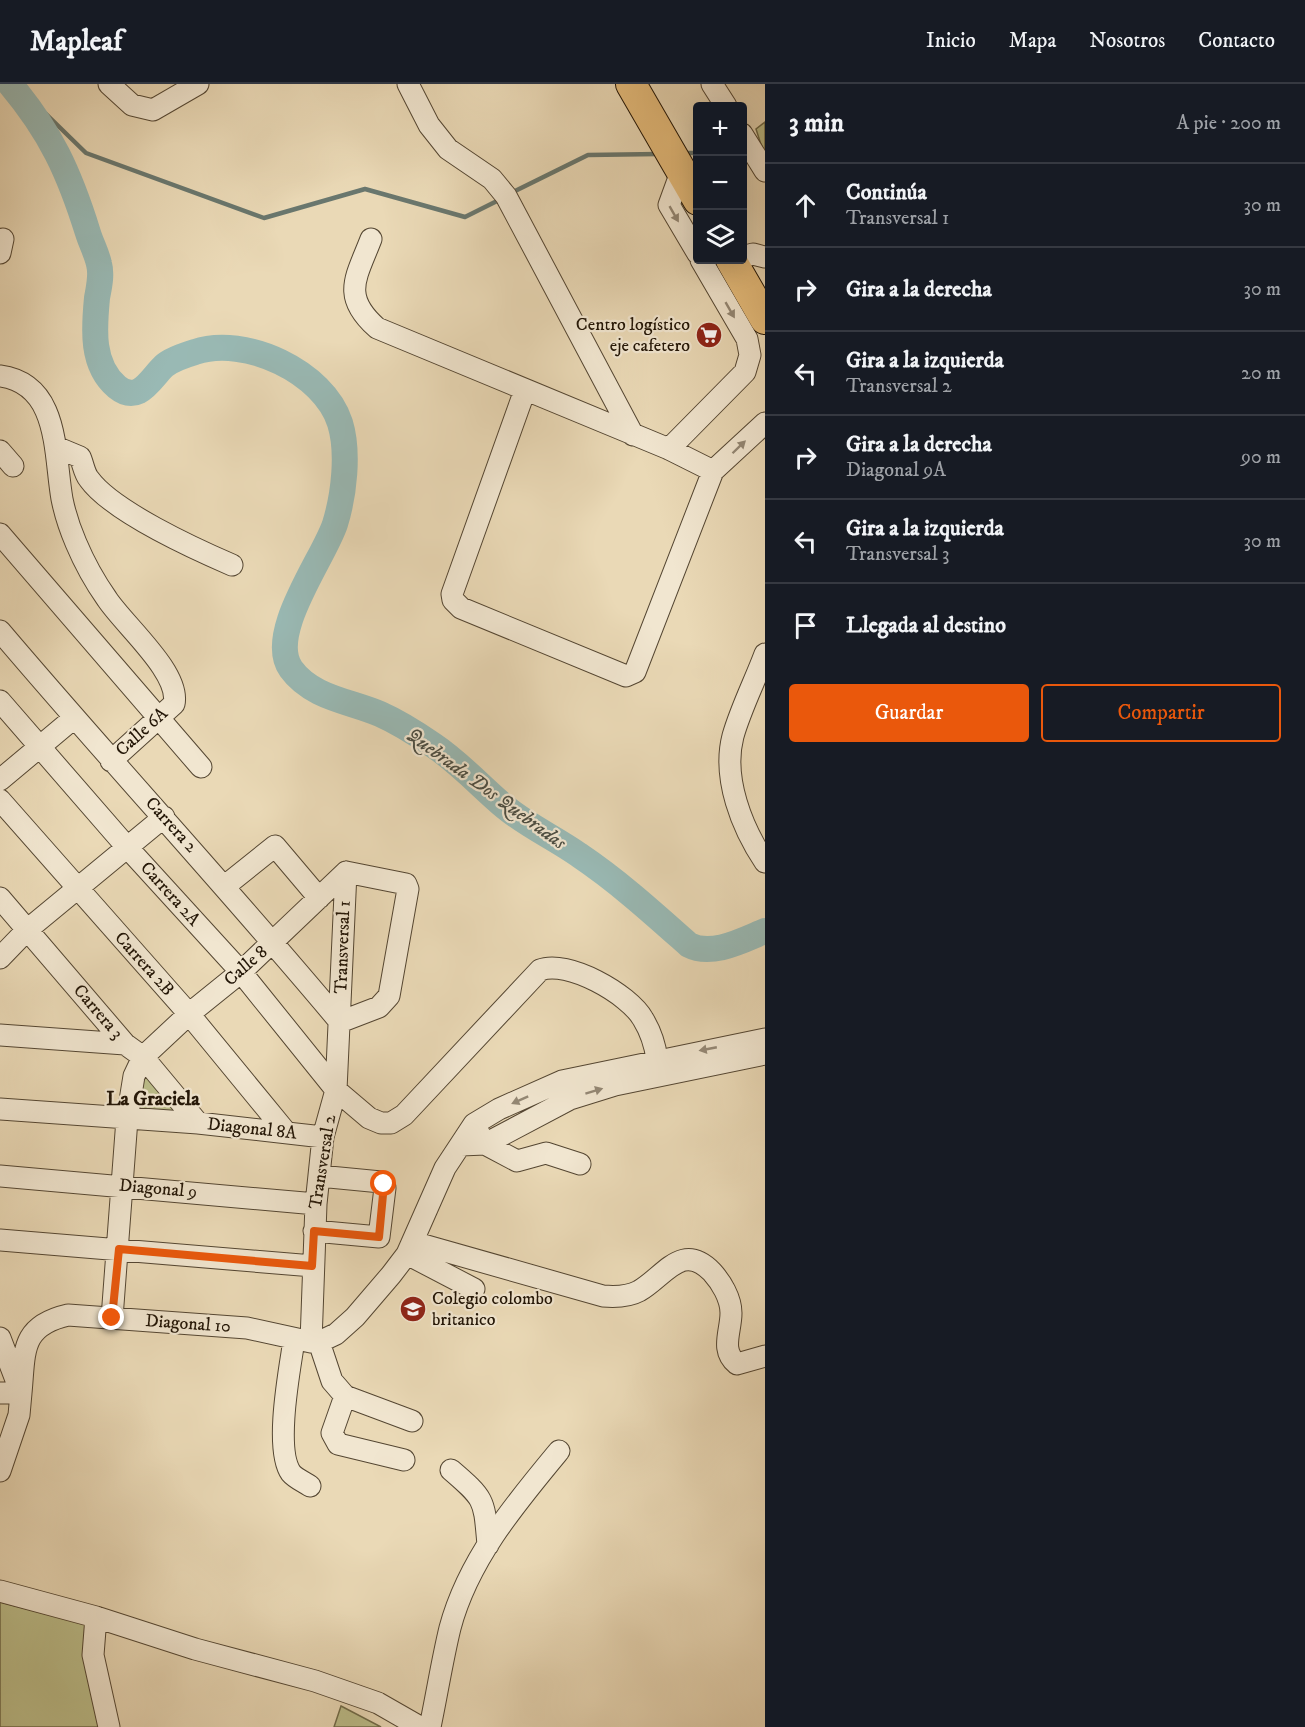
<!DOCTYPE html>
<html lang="es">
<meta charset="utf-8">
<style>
:root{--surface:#171b24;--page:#242831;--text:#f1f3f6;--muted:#9ea1a6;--line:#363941;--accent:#ea580c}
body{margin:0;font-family:"IM FELL DW Pica",serif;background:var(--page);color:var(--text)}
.controls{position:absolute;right:18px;top:18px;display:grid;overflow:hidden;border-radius:6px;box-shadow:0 6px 24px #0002}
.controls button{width:54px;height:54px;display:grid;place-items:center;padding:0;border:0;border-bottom:2px solid var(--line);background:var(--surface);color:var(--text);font:30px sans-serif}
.stop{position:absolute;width:18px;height:18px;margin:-14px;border:4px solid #ea580c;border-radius:50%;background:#fff}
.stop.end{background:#ea580c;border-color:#fff;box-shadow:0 2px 6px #0008}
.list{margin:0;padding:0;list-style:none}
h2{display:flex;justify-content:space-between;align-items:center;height:78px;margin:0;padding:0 24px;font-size:26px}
h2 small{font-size:20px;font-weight:400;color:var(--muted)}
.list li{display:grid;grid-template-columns:39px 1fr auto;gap:18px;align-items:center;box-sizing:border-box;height:84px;padding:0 24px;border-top:2px solid var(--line)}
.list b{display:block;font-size:22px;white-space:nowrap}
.list p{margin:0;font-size:20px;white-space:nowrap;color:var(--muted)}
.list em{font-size:20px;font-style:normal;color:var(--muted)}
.actions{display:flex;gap:12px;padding:18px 24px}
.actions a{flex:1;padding:14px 0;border:2px solid var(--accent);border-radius:6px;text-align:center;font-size:21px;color:var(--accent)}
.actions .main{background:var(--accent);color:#fff}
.icon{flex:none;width:33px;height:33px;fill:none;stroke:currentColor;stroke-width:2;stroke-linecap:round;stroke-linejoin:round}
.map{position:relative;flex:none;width:765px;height:1643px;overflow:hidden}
header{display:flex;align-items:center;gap:36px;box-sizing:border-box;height:84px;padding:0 30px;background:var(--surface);border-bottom:2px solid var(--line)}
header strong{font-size:28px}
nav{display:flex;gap:33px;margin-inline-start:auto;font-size:21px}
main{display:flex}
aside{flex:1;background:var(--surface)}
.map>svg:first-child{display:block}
</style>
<header>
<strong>Mapleaf</strong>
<nav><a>Inicio</a><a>Mapa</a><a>Nosotros</a><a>Contacto</a></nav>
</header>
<main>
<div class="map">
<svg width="765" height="1643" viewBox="0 0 765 1643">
<rect width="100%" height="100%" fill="#ead9b6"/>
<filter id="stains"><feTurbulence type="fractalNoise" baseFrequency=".00333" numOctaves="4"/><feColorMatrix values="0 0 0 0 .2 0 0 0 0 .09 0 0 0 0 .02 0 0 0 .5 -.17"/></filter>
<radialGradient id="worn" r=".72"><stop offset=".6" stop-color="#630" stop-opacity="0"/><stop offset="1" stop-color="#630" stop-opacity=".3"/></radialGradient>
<path fill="#bcbe8a" stroke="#6f6a48" stroke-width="1.5" d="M 765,38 L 765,73 L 756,45 Z
M 143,973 L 198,1039 L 127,1035 Z
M 0,1518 L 90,1541 L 103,1643 L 0,1643 Z
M 341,1622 L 381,1643 L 334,1643 Z"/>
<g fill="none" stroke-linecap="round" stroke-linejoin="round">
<path stroke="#69776e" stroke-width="4.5" d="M 31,26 L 46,30 L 86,69 L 264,134 L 365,105 L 465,133 L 501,115
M 682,69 L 698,69
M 511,109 L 588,71 L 659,70"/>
<path stroke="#99b9b4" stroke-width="26" d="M 10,0 C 51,49 69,88 88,149 C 91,159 97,170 99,180 C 102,191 99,203 97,214 C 94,245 91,281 117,303 C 139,321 151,294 164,282 C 172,275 185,271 195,268 C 245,251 324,288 340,339 C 349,368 344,411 335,440 C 324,474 266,550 291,585 C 312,614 350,617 380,630 C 398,638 417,650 433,661 C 460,679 481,703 505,723 C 528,742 555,754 579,771 C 619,798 653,829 689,861 C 712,873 743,856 765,847"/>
<defs>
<path id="minor" d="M 109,0 L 132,21 L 153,26 L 198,0
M 408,0 L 429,41 L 448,65 L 492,95 L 506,112 L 633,351
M 712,0 L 726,22
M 742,50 L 765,87
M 681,88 L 669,121 L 698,170
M 371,155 C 356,194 341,212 377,244 L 669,365 L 713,387
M 0,169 L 3,155
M 742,173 L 753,170 L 765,173
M 0,292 C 60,300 54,370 62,415 C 65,430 70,445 76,459 C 84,478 95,498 107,515 C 124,541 181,589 174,620 L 111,677
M 525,306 L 452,510 L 453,516 L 461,524 L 626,592 L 635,588 L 713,387 L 765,339
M 56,363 L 80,373 C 83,379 84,389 89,395 C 112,427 195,465 232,481
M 669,365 L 745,288 L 750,271 L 747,255 L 701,176
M 0,367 L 13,382
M 0,450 L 201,683
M 0,547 C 112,679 229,805 340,938
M 765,570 C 755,597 741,624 733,652 C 722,694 742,744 765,778
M 0,617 L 126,762 L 241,888 L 336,1006 L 369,1034 L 381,1039 L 391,1039 L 404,1031 L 540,886 C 567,875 629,910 643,935 C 651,948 655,961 657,975
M 0,696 L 74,634
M 0,716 L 189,930 L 285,1047
M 225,802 L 275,762 L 319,814
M 0,814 L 125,960 L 143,973 L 198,1039
M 0,874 L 27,846 L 164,733
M 340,938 L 379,923 L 389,912 L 408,805 L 406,800 L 346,788
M 0,951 L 125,960
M 0,1025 L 198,1039 L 323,1053
M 479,1049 L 485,1060 L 517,1077 L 546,1069 L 580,1080
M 461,1061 L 485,1060 L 570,1015 L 615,1001 L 765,970
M 0,1092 L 316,1120
M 314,1147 L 379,1153 L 385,1104 L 381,1098 L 319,1092
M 0,1156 L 313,1182
M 413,1158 L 603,1212 C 615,1213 628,1213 639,1207 C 665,1192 682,1157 712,1188 C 721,1198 731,1214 731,1229 C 731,1248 720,1266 737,1280 L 765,1272
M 407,1170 L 474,1205
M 112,1234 L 127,1035 L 134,992 L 143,973 L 189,930 L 241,888 L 346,788
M 0,1254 L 21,1309 L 19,1331 L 0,1387
M 294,1256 C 290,1284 274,1365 291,1389 C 295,1394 304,1398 310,1402
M 311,1258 L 316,1120 L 323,1053 L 336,1006 L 346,788
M 319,1258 L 332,1297 L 345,1312 L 412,1337
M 0,1309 L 21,1309 C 25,1268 20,1242 68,1231 L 247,1244 L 311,1258 L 319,1258 L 336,1250 L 355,1233 L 391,1191 L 407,1170 L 445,1084 L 474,1040 L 499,1025 L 562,997 L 765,955
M 345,1312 L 332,1349 L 338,1360 L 404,1376
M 451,1386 C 486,1416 484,1416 488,1461
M 0,1507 L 96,1533 L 195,1565 L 315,1597 L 378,1619 L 420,1643
M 96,1533 L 93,1571 L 109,1643
M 430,1643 C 437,1610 442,1577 450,1544 C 468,1476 515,1420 559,1367"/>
<path id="highway" d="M 631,0 L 698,116
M 731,176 L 765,235"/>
</defs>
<use href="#minor" stroke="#544632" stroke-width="23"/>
<use href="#highway" stroke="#221506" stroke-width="32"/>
<use href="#minor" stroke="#f1e6d0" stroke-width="21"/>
<use href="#highway" stroke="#e5bc7b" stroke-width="30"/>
</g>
<defs><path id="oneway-solid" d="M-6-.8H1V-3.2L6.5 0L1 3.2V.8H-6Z" transform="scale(1.5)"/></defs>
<g fill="#948875">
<use href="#oneway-solid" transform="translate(674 130) rotate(60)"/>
<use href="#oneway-solid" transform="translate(730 226) rotate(60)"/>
<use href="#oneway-solid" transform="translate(739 363) rotate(-44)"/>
<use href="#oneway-solid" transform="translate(708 965) rotate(169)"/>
<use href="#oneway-solid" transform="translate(594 1007) rotate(-17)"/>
<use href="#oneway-solid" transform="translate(520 1016) rotate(156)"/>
</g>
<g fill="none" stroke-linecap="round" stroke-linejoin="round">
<path stroke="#ea580c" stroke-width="8" d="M 112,1234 L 119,1165 L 312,1182 L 314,1147 L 379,1153 L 384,1100"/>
</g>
<defs>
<symbol id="supermarket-disc" viewBox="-11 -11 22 22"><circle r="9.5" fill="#8f2418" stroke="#f1e6d0"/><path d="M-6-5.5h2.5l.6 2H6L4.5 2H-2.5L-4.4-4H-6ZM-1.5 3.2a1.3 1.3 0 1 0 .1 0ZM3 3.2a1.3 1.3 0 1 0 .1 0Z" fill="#fff"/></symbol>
<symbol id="school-disc" viewBox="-11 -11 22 22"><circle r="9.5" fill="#8f2418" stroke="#f1e6d0"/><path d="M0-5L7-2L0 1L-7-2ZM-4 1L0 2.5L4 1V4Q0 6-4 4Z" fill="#fff"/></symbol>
</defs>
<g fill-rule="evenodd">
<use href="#supermarket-disc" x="694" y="236" width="30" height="30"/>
<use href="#school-disc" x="398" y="1210" width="30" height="30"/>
</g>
<g text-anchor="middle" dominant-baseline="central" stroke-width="4.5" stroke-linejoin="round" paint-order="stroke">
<g font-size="18" fill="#221506" stroke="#f1e6d0" text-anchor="end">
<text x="690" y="241">Centro logístico<tspan x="690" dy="21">eje cafetero</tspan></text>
<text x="432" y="1215" text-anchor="start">Colegio colombo<tspan x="432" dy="21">britanico</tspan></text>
</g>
<g font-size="18" fill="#221506" stroke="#f1e6d0">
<text transform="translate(142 648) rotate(-42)">Calle 6A</text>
<text transform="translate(171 741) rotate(48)">Carrera 2</text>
<text transform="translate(170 810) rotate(48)">Carrera 2A</text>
<text transform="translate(343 863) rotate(-88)">Transversal 1</text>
<text transform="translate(144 880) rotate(48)">Carrera 2B</text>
<text transform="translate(246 882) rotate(-41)">Calle 8</text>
<text transform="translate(98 928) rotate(49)">Carrera 3</text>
<text transform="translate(252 1045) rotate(6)">Diagonal 8A</text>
<text transform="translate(323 1078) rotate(-81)">Transversal 2</text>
<text transform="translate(158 1105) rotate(5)">Diagonal 9</text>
<text transform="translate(188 1240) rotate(4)">Diagonal 10</text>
</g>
<g font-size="20" font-style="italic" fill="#4c4e43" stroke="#f1e6d0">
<text transform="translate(486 705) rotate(36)">Quebrada Dos Quebradas</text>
</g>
<g font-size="20" font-weight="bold" fill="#221506" stroke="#f1e6d0">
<text x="153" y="1015">La Graciela</text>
</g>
</g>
<rect width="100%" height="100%" filter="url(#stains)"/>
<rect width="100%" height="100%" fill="url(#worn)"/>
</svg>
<div class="controls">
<button>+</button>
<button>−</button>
<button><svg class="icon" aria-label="layers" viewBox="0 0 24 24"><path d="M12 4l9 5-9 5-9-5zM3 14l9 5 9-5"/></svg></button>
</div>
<div class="stop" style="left:384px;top:1100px"></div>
<div class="stop end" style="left:112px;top:1234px"></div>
</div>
<aside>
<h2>3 min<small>A pie · 200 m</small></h2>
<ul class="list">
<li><svg class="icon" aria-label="ahead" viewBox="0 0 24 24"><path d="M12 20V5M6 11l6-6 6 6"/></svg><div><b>Continúa</b><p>Transversal 1</p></div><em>30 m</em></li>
<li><svg class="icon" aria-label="right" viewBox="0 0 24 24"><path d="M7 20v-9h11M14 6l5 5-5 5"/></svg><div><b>Gira a la derecha</b></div><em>30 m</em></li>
<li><svg class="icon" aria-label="left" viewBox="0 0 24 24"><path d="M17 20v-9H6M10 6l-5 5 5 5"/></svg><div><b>Gira a la izquierda</b><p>Transversal 2</p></div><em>20 m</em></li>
<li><svg class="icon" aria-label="right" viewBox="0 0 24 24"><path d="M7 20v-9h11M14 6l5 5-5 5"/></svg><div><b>Gira a la derecha</b><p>Diagonal 9A</p></div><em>90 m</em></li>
<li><svg class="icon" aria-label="left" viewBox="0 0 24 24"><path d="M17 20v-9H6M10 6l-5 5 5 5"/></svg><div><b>Gira a la izquierda</b><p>Transversal 3</p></div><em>30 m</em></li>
<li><svg class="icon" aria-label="arrive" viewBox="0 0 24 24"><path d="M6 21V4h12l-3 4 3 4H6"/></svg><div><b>Llegada al destino</b></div></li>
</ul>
<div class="actions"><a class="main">Guardar</a><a>Compartir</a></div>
</aside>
</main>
